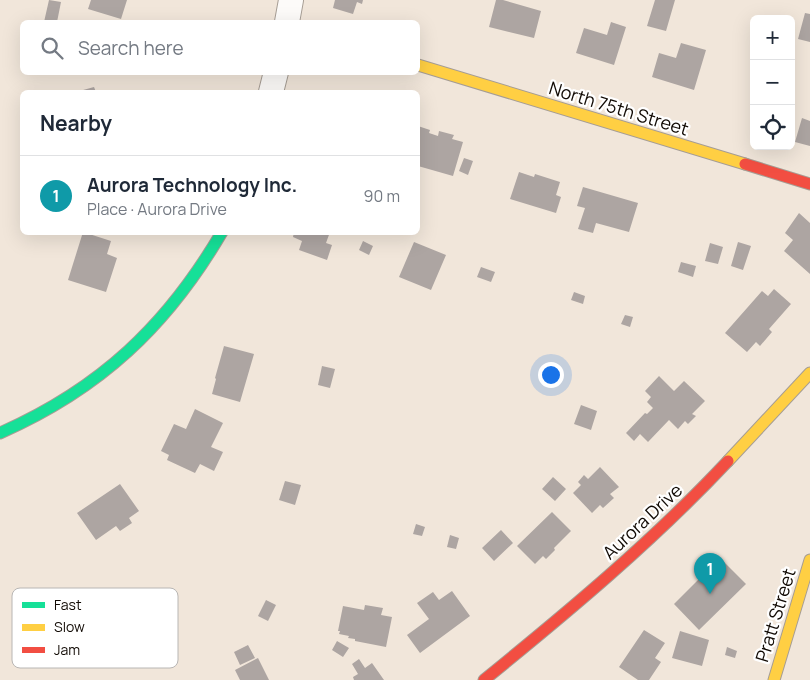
<!DOCTYPE html>
<meta charset="utf-8">
<style>
:root{--surface:#fff;--page:#f6f6f7;--text:#1f2937;--muted:#747a83;--line:#e0e1e3;--accent:#ea580c}
body{margin:0;font-family:Manrope,sans-serif;background:var(--page);color:var(--text)}
.controls{position:absolute;right:15px;top:15px;display:grid;overflow:hidden;border-radius:8px;box-shadow:0 5px 20px #0002}
.controls button{width:45px;height:45px;display:grid;place-items:center;padding:0;border:0;border-bottom:1px solid var(--line);background:var(--surface);color:var(--text);font:25px sans-serif}
.you{position:absolute;left:550px;top:374px;width:18px;height:18px;margin:-12px;border:4px solid #fff;border-radius:50%;background:#1a73e8;box-shadow:0 0 0 8px #1a73e833}
.badge{display:grid;place-items:center;width:32px;height:32px;border-radius:50%;background:var(--accent);color:#fff;font-size:16px;font-weight:700}
.pin{position:absolute;translate:-50% -41px;filter:drop-shadow(0 1px 2px #0008)}
.pin::after{content:'';position:absolute;top:26px;width:18px;height:15px;background:inherit;clip-path:polygon(0 0,100% 0,50% 100%)}
.list{margin:0;padding:0;list-style:none}
h2{display:flex;justify-content:space-between;align-items:center;height:65px;margin:0;padding:0 20px;font-size:21px}
h2 small{font-size:16px;font-weight:400;color:var(--muted)}
.list li{display:grid;grid-template-columns:32px 1fr auto;gap:15px;align-items:center;box-sizing:border-box;height:80px;padding:0 20px;border-top:1px solid var(--line)}
.list b{display:block;font-size:19px;white-space:nowrap}
.list p{margin:0;font-size:16px;white-space:nowrap;color:var(--muted)}
.list em{font-size:16px;font-style:normal;color:var(--muted)}
.icon{flex:none;width:28px;height:28px;fill:none;stroke:currentColor;stroke-width:2;stroke-linecap:round;stroke-linejoin:round}
.map{position:relative;flex:none;width:810px;height:680px;overflow:hidden}
.search{position:absolute;background:var(--surface);box-shadow:0 5px 20px #0002;left:20px;top:20px;width:400px;height:55px;display:flex;align-items:center;gap:12px;box-sizing:border-box;padding:0 18px;border-radius:8px;color:var(--muted);font-size:19px}
.panel{position:absolute;background:var(--surface);box-shadow:0 5px 20px #0002;left:20px;top:90px;width:400px;height:145px;border-radius:8px}
.map>svg:first-child{display:block}
</style>
<div class="map">
<svg width="810" height="680" viewBox="0 0 810 680">
<rect width="100%" height="100%" fill="#f1e6da"/>
<path fill="#ada5a2" d="M 49,0 L 61,2 L 57,22 L 44,22 Z
M 91,0 L 127,0 L 121,19 L 88,9 Z
M 335,0 L 363,0 L 362,4 L 357,2 L 353,14 L 333,8 Z
M 496,0 L 503,0 L 541,11 L 534,38 L 489,27 Z
M 655,0 L 675,0 L 666,31 L 647,26 Z
M 805,13 L 810,14 L 810,42 L 798,39 Z
M 611,22 L 626,27 L 614,65 L 576,53 L 584,28 L 607,35 Z
M 681,43 L 706,50 L 694,90 L 652,77 L 659,53 L 676,58 Z
M 94,87 L 96,92 L 76,92 Z
M 802,118 L 810,121 L 810,146 L 795,142 Z
M 418,126 L 430,130 L 429,133 L 438,136 L 439,131 L 454,135 L 452,139 L 463,142 L 453,176 L 418,166 Z
M 464,158 L 473,161 L 468,175 L 459,171 Z
M 519,172 L 534,177 L 535,174 L 560,182 L 556,195 L 561,197 L 556,213 L 510,199 Z
M 583,187 L 638,203 L 629,232 L 596,223 L 593,233 L 578,229 L 585,208 L 577,206 Z
M 799,213 L 810,223 L 810,274 L 784,251 L 793,240 L 785,233 Z
M 83,232 L 111,241 L 107,254 L 117,258 L 106,292 L 68,280 Z
M 294,232 L 330,232 L 326,243 L 332,245 L 327,260 L 299,250 L 302,241 L 293,237 Z
M 363,241 L 373,246 L 369,255 L 359,250 Z
M 414,242 L 446,255 L 431,290 L 399,277 Z
M 738,242 L 751,246 L 743,270 L 731,266 Z
M 710,243 L 723,247 L 718,264 L 705,261 Z
M 681,262 L 696,266 L 693,277 L 678,272 Z
M 481,267 L 495,272 L 491,282 L 477,277 Z
M 774,289 L 791,304 L 769,329 L 772,332 L 760,346 L 756,342 L 747,352 L 725,333 L 762,291 L 768,296 Z
M 574,292 L 585,296 L 583,304 L 571,300 Z
M 625,315 L 633,317 L 630,327 L 621,324 Z
M 224,346 L 254,354 L 240,402 L 212,394 L 216,379 L 215,378 Z
M 322,366 L 335,369 L 330,388 L 318,385 Z
M 659,376 L 674,391 L 684,381 L 705,401 L 692,414 L 696,416 L 688,424 L 685,421 L 678,429 L 669,420 L 648,442 L 640,434 L 634,441 L 626,433 L 645,413 L 647,414 L 653,408 L 647,402 L 651,397 L 645,391 Z
M 581,405 L 597,411 L 591,430 L 574,424 Z
M 195,409 L 223,423 L 211,447 L 223,452 L 214,471 L 200,464 L 195,473 L 167,460 L 169,455 L 161,451 L 174,424 L 186,429 Z
M 600,467 L 619,487 L 610,494 L 614,498 L 603,508 L 600,505 L 592,513 L 573,493 L 581,485 L 578,482 L 584,475 L 588,479 Z
M 553,477 L 566,489 L 555,501 L 542,489 Z
M 285,481 L 301,485 L 295,505 L 279,500 Z
M 120,484 L 139,511 L 129,518 L 132,523 L 120,531 L 116,526 L 96,540 L 77,513 Z
M 552,512 L 571,531 L 554,548 L 555,550 L 546,559 L 543,556 L 535,564 L 517,546 Z
M 416,524 L 425,527 L 422,536 L 413,534 Z
M 501,530 L 513,543 L 494,561 L 482,548 Z
M 450,535 L 459,538 L 456,549 L 447,547 Z
M 720,558 L 746,584 L 699,630 L 674,604 Z
M 452,591 L 470,616 L 420,653 L 407,635 L 429,619 L 417,603 L 433,592 L 439,600 Z
M 266,600 L 276,605 L 268,621 L 258,616 Z
M 365,605 L 383,608 L 381,615 L 392,617 L 386,647 L 355,641 L 355,639 L 348,638 L 349,636 L 339,634 L 340,631 L 338,631 L 343,606 L 364,610 Z
M 644,630 L 665,643 L 655,658 L 661,662 L 649,680 L 638,680 L 619,667 Z
M 680,631 L 709,640 L 702,666 L 672,658 Z
M 337,641 L 349,648 L 343,657 L 332,650 Z
M 248,645 L 255,658 L 240,665 L 234,652 Z
M 727,647 L 737,651 L 735,658 L 725,655 Z
M 258,658 L 269,680 L 240,680 L 235,670 Z
M 359,659 L 365,668 L 372,663 L 384,680 L 354,680 L 353,677 L 358,674 L 352,664 Z"/>
<g fill="none" stroke-linecap="round" stroke-linejoin="round">
<defs>
<path id="street" d="M 287,22 L 291,0
M 271,92 L 276,72"/>
<path id="fast" d="M 0,433 C 100,389 167,326 222,232"/>
<path id="slow" d="M 418,65 L 745,164
M 728,461 L 810,373
M 774,680 L 810,560"/>
<path id="jam" d="M 745,164 L 810,184
M 484,680 C 569,611 653,541 728,461"/>
</defs>
<use href="#street" stroke="#a69d94" stroke-width="26"/>
<use href="#fast" stroke="#a69d94" stroke-width="13"/>
<use href="#slow" stroke="#a69d94" stroke-width="13"/>
<use href="#jam" stroke="#a69d94" stroke-width="13"/>
<use href="#street" stroke="#fdfbf9" stroke-width="24"/>
<use href="#fast" stroke="#16e098" stroke-width="11"/>
<use href="#slow" stroke="#ffcf43" stroke-width="11"/>
<use href="#jam" stroke="#f24e42" stroke-width="11"/>
</g>
<g text-anchor="middle" dominant-baseline="central" stroke-width="4.5" stroke-linejoin="round" paint-order="stroke">
<g font-size="18" fill="#110a04" stroke="#fff">
<text transform="translate(619 108) rotate(17)">North 75th Street</text>
<text transform="translate(642 521) rotate(-43)">Aurora Drive</text>
<text transform="translate(775 615) rotate(-73)">Pratt Street</text>
</g>
</g>
<rect x="12" y="588" width="166" height="80" rx="8" fill="#fff" stroke="#b8b6b4" stroke-width="1"/>
<rect x="22" y="602" width="23" height="6" fill="#16e098"/>
<rect x="22" y="624" width="23" height="7" fill="#ffcf43"/>
<rect x="22" y="647" width="23" height="6" fill="#f24e42"/>
<g font-size="14" fill="#110a04">
<text x="54" y="610">Fast</text>
<text x="54" y="632">Slow</text>
<text x="54" y="655">Jam</text>
</g>
</svg>
<div class="controls">
<button>+</button>
<button>−</button>
<button><svg class="icon" aria-label="locate" viewBox="0 0 24 24"><circle cx="12" cy="12" r="6"/><path d="M12 2v4M12 18v4M2 12h4M18 12h4"/></svg></button>
</div>
<div class="you"></div>
<div class="pin badge" style="left:710px;top:594px;background:#0f9aa8">1</div>
<div class="search"><svg class="icon" aria-label="search" viewBox="0 0 24 24"><circle cx="10" cy="10" r="6"/><path d="M15 15l6 6"/></svg>Search here</div>
<section class="panel">
<h2>Nearby<small></small></h2>
<ul class="list">
<li><span class="badge" style="background:#0f9aa8">1</span><div><b>Aurora Technology Inc.</b><p>Place · Aurora Drive</p></div><em>90 m</em></li>
</ul>
</section>
</div>
